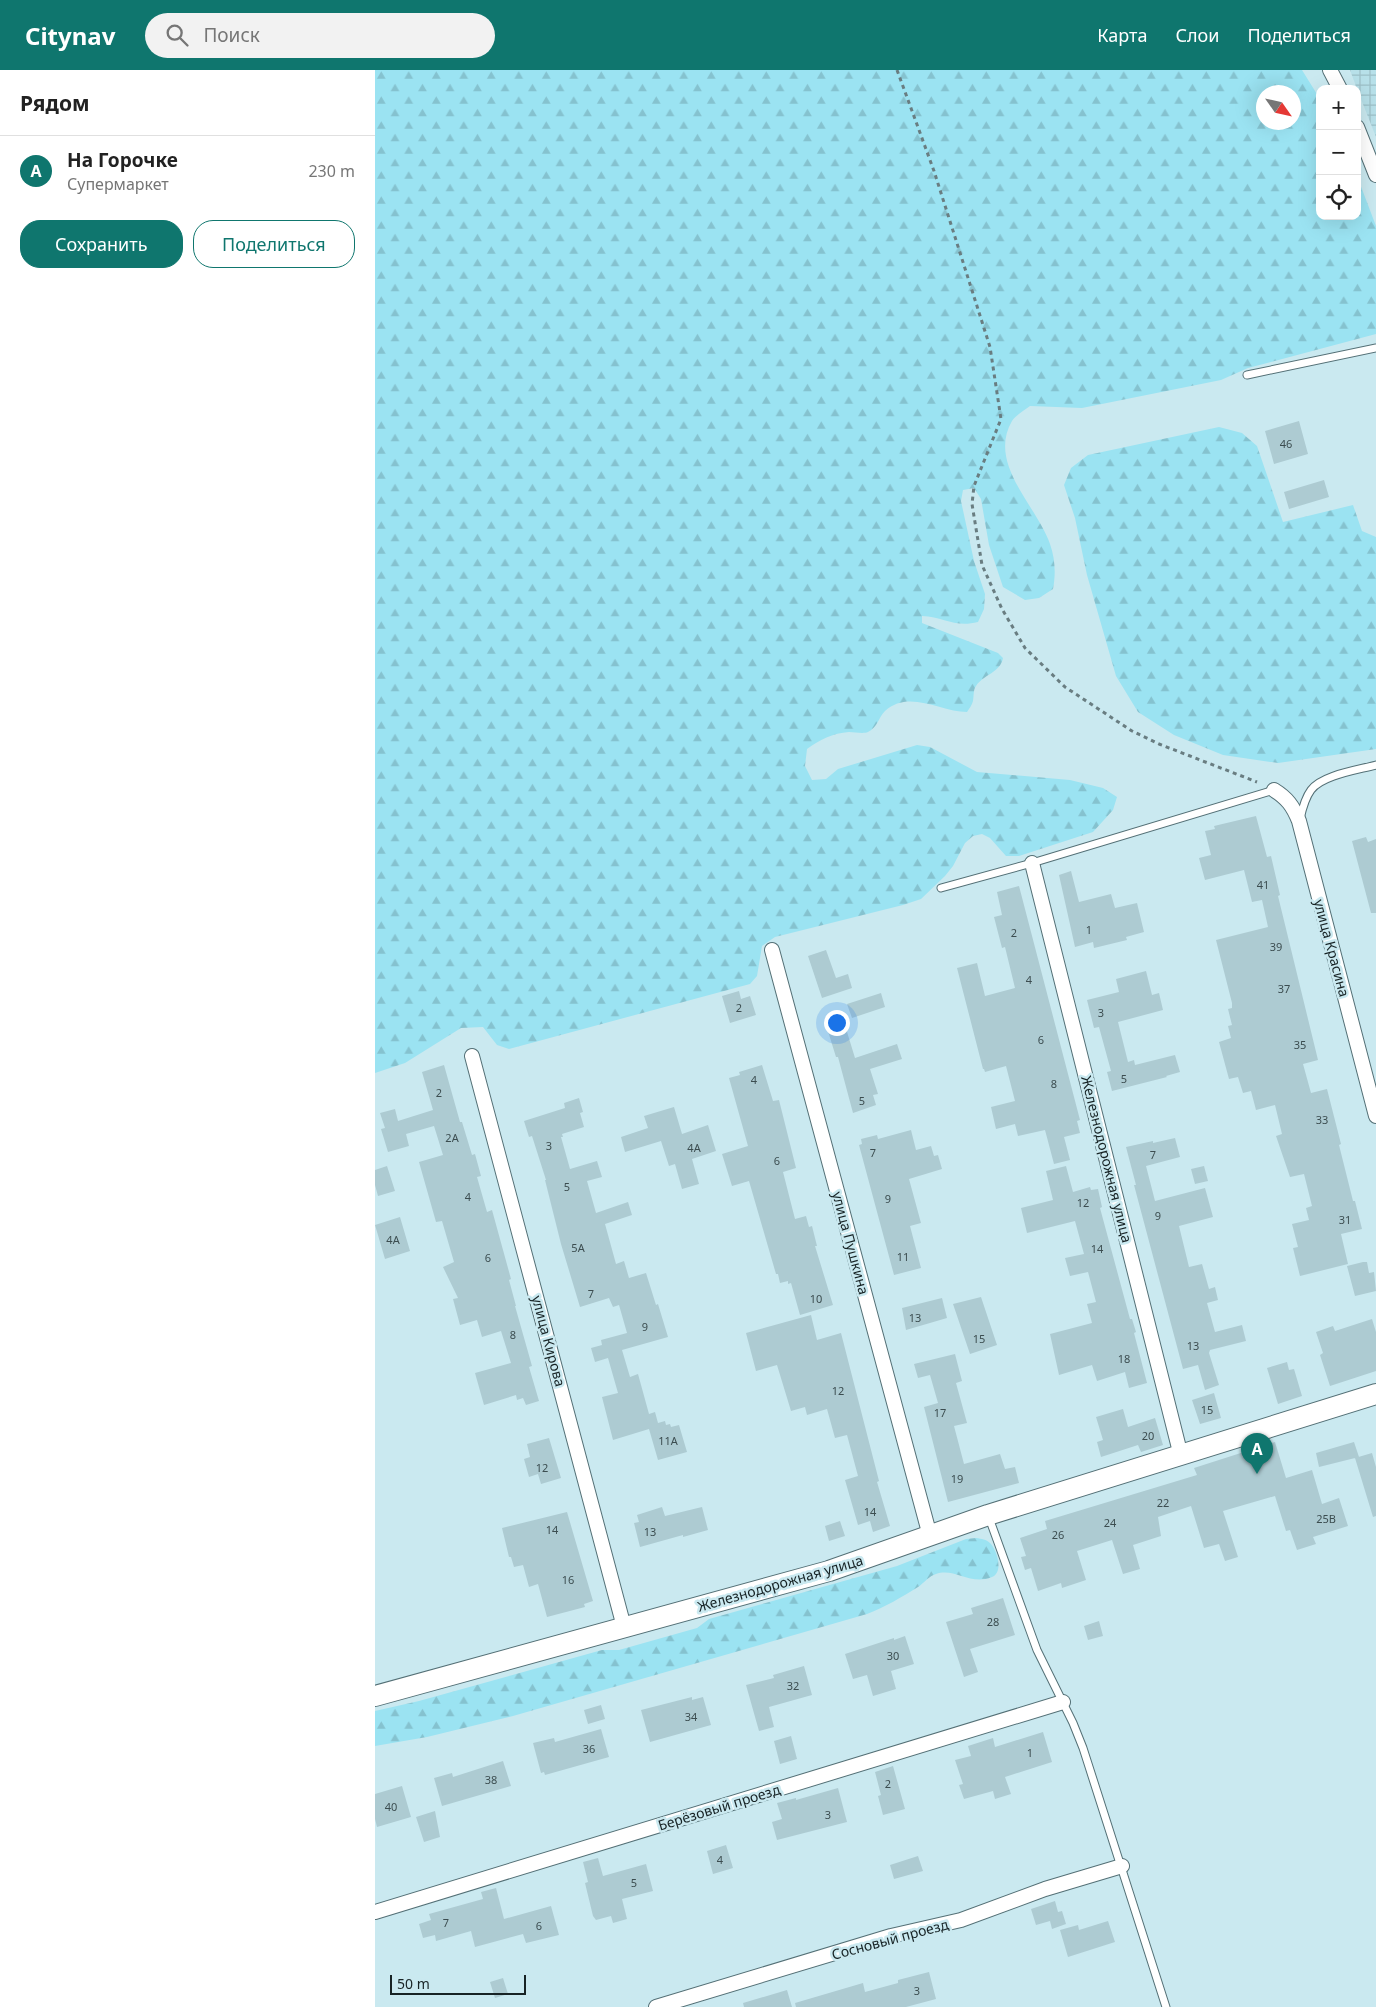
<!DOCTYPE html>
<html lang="ru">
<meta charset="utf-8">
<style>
:root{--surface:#fff;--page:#f2f2f2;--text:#222;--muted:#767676;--line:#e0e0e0;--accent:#0f766e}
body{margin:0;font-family:"Noto Sans",sans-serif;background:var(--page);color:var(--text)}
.controls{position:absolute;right:15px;top:15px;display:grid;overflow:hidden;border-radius:10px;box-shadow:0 5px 20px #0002}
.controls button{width:45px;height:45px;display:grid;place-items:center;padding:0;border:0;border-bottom:1px solid var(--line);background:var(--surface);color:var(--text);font:25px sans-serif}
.compass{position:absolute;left:881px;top:15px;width:45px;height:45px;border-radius:50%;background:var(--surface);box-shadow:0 5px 20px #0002;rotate:124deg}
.scale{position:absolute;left:15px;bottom:12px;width:136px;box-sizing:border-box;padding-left:5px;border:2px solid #172325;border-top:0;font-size:14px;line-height:18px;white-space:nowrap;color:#172325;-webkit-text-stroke:4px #cae9f0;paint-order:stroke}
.you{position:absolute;left:461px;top:952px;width:18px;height:18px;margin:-12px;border:4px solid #fff;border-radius:50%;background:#1a73e8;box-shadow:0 0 0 8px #1a73e833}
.badge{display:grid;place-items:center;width:32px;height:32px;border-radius:50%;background:var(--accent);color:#fff;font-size:16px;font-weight:700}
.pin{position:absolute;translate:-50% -41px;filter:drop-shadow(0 1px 2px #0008)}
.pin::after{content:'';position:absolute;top:26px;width:18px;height:15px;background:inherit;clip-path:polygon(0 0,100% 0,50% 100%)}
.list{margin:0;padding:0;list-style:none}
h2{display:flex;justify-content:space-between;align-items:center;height:65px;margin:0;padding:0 20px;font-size:21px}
h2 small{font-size:16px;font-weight:400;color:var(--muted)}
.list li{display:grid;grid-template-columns:32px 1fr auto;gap:15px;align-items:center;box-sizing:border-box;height:70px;padding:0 20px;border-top:1px solid var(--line)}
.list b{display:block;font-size:19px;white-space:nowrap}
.list p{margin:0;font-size:16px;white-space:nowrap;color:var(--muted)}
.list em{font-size:16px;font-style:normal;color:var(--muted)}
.actions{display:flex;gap:10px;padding:15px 20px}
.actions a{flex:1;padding:11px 0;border:1px solid var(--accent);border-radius:20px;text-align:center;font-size:18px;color:var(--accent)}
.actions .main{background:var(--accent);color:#fff}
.icon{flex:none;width:28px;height:28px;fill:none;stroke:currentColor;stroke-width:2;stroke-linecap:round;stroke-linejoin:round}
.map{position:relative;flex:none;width:1001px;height:1937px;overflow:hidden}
header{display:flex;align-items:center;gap:30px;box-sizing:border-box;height:70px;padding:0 25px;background:var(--accent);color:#fff}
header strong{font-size:24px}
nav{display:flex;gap:28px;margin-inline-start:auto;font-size:18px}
.search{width:350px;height:45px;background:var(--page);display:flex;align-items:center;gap:12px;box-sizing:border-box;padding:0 18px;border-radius:28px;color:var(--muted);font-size:19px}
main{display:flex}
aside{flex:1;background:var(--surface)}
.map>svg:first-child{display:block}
</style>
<header>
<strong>Citynav</strong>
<div class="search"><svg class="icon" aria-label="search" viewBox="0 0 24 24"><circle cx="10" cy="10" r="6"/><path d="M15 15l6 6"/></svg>Поиск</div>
<nav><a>Карта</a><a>Слои</a><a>Поделиться</a></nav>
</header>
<main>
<aside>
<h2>Рядом<small></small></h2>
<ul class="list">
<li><span class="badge">A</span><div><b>На Горочке</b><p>Супермаркет</p></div><em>230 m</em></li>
</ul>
<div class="actions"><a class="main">Сохранить</a><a>Поделиться</a></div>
</aside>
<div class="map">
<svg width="1001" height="1937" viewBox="0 0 1001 1937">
<defs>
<pattern id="industrial-grid" width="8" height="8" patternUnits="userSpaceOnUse" patternTransform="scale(1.25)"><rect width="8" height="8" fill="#b7e0e9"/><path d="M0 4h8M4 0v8" fill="none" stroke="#9dc0c8"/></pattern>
<pattern id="forest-firs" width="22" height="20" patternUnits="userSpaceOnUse" patternTransform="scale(1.25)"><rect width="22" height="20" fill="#9be3f2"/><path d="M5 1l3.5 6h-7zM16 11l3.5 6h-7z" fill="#85c2cf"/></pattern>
</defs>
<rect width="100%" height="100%" fill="#cae9f0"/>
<path fill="url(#industrial-grid)" d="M 975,0 L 1001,0 L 1001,67 L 982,19 Z"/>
<path fill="url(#forest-firs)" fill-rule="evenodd" d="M 0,0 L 927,0 L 945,29 L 945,146 L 982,146 L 982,106 L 1001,156 L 1001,264 L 873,298 L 846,310 L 707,338 L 655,336 C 650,340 641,345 637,351 C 612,394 662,436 675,474 C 680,488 681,504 678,519 L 664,528 L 650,530 L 628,517 L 614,475 L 606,429 L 599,418 L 588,420 L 586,431 L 599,491 L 610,524 L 609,539 L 603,552 C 580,558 569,547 547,546 L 547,553 L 623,583 L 628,588 C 625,603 609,604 601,616 C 598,620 599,626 598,631 C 597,635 594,639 592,642 C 566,642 534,619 510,641 C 503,648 503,657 493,662 C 488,664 480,662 474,662 C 458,663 444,670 432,679 L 430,696 L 437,710 L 451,709 L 463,699 L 542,675 L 555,677 L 602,702 L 695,710 L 728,718 L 742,727 L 738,740 L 718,762 L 644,786 L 631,786 L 615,768 L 607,764 L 598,766 L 590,773 L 578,796 L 570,806 L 546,829 L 528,835 L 400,867 L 387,876 L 382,906 L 375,914 L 134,979 L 122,975 L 108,957 L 86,958 L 30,993 L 0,1003 ZM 888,22 L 918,22 L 918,52 L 888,52 Z
M 844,357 L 867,363 L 882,376 L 908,452 L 978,435 L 987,461 L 1001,467 L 1001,679 L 903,693 L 848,685 L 799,665 L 763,642 L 741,606 L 712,505 L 700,448 L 689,415 L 696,398 L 713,385 Z
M 601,1468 C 607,1469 611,1469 615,1473 C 622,1480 629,1502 617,1507 C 595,1516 579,1497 561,1504 C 554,1506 549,1513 543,1517 C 527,1527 510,1537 492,1544 L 138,1646 L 52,1667 L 0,1676 L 0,1641 L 44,1631 L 227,1580 L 244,1580 L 322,1558 L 334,1549 L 522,1496 L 591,1469 Z"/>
<path fill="#adcbd2" d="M 924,351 L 933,384 L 899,394 L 890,361 Z
M 949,410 L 954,427 L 914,439 L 909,422 Z
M 881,746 L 892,787 L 896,786 L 905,825 L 903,826 L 943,990 L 928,994 L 936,1023 L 952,1019 L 966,1074 L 964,1075 L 978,1131 L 980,1131 L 987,1159 L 966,1164 L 973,1194 L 925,1206 L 918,1178 L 923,1177 L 917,1154 L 934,1150 L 931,1138 L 937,1136 L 929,1104 L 915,1107 L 901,1066 L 907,1064 L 900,1035 L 881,1040 L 876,1021 L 868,1023 L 863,1007 L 854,1009 L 844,972 L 856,968 L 853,956 L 857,955 L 853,939 L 857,938 L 857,933 L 841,870 L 893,857 L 887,830 L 877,832 L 869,800 L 830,810 L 824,788 L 836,785 L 830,761 L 840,759 L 839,756 Z
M 991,767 L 993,772 L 1001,769 L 1001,843 L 996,843 L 977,771 Z
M 696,801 L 704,832 L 736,824 L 740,838 L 762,833 L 769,862 L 751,867 L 752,870 L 719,878 L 718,872 L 700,877 L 684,805 Z
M 644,816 L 705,1050 L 702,1051 L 705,1063 L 689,1067 L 695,1090 L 679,1094 L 670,1060 L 643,1066 L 640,1054 L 621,1059 L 616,1037 L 640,1031 L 631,996 L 610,1002 L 609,999 L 608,999 L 582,898 L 602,893 L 610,926 L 640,918 L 630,877 L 627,878 L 619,847 L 627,845 L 622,822 Z
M 451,880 L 461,908 L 473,904 L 477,918 L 447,928 L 433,886 Z
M 771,901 L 777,925 L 784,923 L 788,940 L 743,952 L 753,992 L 759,990 L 760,995 L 800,985 L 805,1002 L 791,1006 L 792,1007 L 737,1021 L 732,1002 L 736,1001 L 724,957 L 719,958 L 712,930 L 744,922 L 741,909 Z
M 364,921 L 366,929 L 375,926 L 381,945 L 355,953 L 347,926 Z
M 506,923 L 510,937 L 477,948 L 472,934 Z
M 469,952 L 480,988 L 522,974 L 527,989 L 495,999 L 503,1024 L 498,1025 L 501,1035 L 478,1043 L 463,987 L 461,987 L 452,958 Z
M 69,995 L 85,1052 L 87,1052 L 97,1085 L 100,1084 L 106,1106 L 102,1107 L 112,1142 L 117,1140 L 136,1209 L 134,1210 L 141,1236 L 140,1236 L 157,1296 L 154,1297 L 164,1331 L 151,1335 L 148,1328 L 142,1330 L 141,1325 L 109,1335 L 100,1303 L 136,1293 L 126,1261 L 107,1267 L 102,1250 L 85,1255 L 78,1229 L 83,1228 L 68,1197 L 79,1192 L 67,1151 L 61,1152 L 44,1092 L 68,1085 L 59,1056 L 31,1064 L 34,1076 L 13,1082 L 6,1059 L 10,1058 L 5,1043 L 20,1039 L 23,1051 L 58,1040 L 47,1002 Z
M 387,995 L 398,1031 L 404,1030 L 421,1098 L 408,1102 L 420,1149 L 431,1146 L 434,1157 L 437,1156 L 442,1176 L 440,1176 L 458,1235 L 425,1245 L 416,1213 L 413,1214 L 413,1211 L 405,1213 L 403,1204 L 401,1204 L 374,1111 L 357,1116 L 347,1084 L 373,1076 L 354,1008 L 365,1005 L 364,1002 Z
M 204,1028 L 208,1042 L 205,1043 L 209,1057 L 187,1064 L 188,1067 L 186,1067 L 195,1099 L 222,1091 L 227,1107 L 212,1111 L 221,1143 L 253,1132 L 257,1145 L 230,1154 L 241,1194 L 249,1191 L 254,1208 L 271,1203 L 281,1235 L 283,1234 L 293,1267 L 247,1280 L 255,1307 L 263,1304 L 274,1344 L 280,1342 L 283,1353 L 290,1351 L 291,1355 L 295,1354 L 296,1357 L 304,1355 L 312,1382 L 283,1390 L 274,1359 L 238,1370 L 227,1327 L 243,1323 L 233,1288 L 220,1292 L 216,1278 L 227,1275 L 226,1270 L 252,1263 L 244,1235 L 238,1237 L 234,1228 L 205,1237 L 186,1174 L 170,1110 L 171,1110 L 157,1066 L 154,1067 L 149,1051 L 190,1038 L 189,1033 Z
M 299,1037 L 307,1064 L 333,1055 L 341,1081 L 317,1089 L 324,1114 L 307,1119 L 300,1094 L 294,1096 L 286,1071 L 250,1082 L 246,1067 L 273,1058 L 269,1046 Z
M 536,1060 L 541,1080 L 556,1076 L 559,1086 L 563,1085 L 567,1099 L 534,1109 L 546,1153 L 535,1156 L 546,1198 L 519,1205 L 484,1075 L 487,1074 L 486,1069 L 502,1065 L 503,1069 Z
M 800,1068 L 805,1087 L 771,1096 L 780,1131 L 830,1118 L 838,1147 L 804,1156 L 814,1197 L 827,1194 L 834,1219 L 840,1217 L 843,1230 L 832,1233 L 840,1262 L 867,1255 L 871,1271 L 835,1280 L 834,1283 L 844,1315 L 830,1320 L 823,1295 L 808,1299 L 759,1115 L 761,1115 L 751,1077 L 778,1071 L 778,1073 Z
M 12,1096 L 20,1121 L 3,1126 L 0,1115 L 0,1100 Z
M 691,1096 L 698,1122 L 715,1117 L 716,1120 L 723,1119 L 727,1137 L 725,1138 L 755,1249 L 757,1249 L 761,1262 L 759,1263 L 772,1313 L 754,1318 L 750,1302 L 722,1311 L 717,1295 L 684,1305 L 675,1264 L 717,1253 L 712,1234 L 721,1232 L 713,1202 L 695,1206 L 690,1188 L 709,1184 L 700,1151 L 652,1163 L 646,1138 L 678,1130 L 671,1101 Z
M 829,1096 L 833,1111 L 820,1114 L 816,1099 Z
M 25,1147 L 35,1181 L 10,1189 L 0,1155 Z
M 988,1192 L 992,1192 L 994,1203 L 999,1202 L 1001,1221 L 980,1226 L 972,1196 Z
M 606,1227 L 622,1275 L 595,1284 L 578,1234 Z
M 567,1228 L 572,1248 L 531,1260 L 527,1238 Z
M 436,1245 L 442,1270 L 466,1263 L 504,1411 L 502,1412 L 515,1456 L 498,1462 L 495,1451 L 483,1455 L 470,1410 L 483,1406 L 472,1365 L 460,1368 L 452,1339 L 432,1345 L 430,1337 L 416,1341 L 402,1295 L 381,1301 L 371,1263 Z
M 997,1249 L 1001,1262 L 1001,1301 L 955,1316 L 945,1285 L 948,1283 L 941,1262 L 958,1256 L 960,1261 Z
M 580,1284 L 587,1311 L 581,1313 L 592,1353 L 579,1356 L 589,1394 L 625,1384 L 630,1399 L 640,1397 L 644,1413 L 573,1432 L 549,1337 L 563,1333 L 555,1305 L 543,1308 L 539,1294 Z
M 912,1292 L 914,1300 L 919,1299 L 927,1326 L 903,1334 L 892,1298 Z
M 839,1323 L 846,1348 L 825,1354 L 817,1330 Z
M 748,1339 L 753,1357 L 780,1348 L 788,1375 L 766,1382 L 763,1375 L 726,1387 L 722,1372 L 728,1370 L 721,1347 Z
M 174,1368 L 186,1408 L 166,1414 L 163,1404 L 154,1407 L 149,1389 L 155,1387 L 152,1374 Z
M 900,1372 L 911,1408 L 937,1400 L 947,1434 L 964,1428 L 973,1456 L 938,1467 L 941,1474 L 922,1480 L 915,1460 L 911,1461 L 900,1426 L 848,1441 L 863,1487 L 850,1491 L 844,1474 L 829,1478 L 816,1436 L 783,1447 L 786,1466 L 758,1475 L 765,1499 L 748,1504 L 737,1470 L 702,1481 L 711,1510 L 687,1518 L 686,1513 L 663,1521 L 656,1498 L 650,1500 L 646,1487 L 651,1486 L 645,1468 L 672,1459 L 670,1451 L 822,1405 L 819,1398 Z
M 979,1372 L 984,1387 L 944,1397 L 941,1383 Z
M 997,1383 L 1001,1397 L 1001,1446 L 998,1447 L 980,1388 Z
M 287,1437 L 290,1446 L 327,1437 L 333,1460 L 308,1467 L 308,1465 L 265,1477 L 259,1453 L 264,1452 L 262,1445 Z
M 192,1442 L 218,1531 L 209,1534 L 210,1537 L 172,1547 L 163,1514 L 154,1517 L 148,1495 L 139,1497 L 136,1487 L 134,1487 L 127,1458 Z
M 465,1451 L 470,1466 L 454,1471 L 450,1456 Z
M 628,1528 L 640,1565 L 595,1579 L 603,1602 L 589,1607 L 571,1552 L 598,1544 L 596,1538 Z
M 724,1551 L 728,1566 L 713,1570 L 709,1556 Z
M 530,1566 L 539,1594 L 516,1601 L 521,1619 L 498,1626 L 492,1605 L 478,1609 L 470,1584 L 519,1568 L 519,1570 Z
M 429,1596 L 437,1625 L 394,1637 L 399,1657 L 384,1661 L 371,1615 L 399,1608 L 398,1605 Z
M 317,1627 L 317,1630 L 328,1627 L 336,1655 L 275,1672 L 266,1640 Z
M 226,1635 L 230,1649 L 213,1654 L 209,1640 Z
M 226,1659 L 234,1687 L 170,1705 L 169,1702 L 166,1703 L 158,1673 L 179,1668 L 180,1672 Z
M 668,1662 L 677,1692 L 630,1707 L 636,1724 L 620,1729 L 618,1721 L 589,1729 L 584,1715 L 588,1714 L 580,1690 L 596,1686 L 593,1676 L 618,1668 L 620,1677 Z
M 416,1666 L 422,1689 L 405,1694 L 399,1671 Z
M 128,1691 L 136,1716 L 67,1736 L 59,1708 L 77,1703 L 78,1707 Z
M 518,1696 L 530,1739 L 508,1745 L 503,1726 L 506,1725 L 500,1702 Z
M 27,1716 L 36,1747 L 2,1757 L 0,1749 L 0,1724 Z
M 463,1718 L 472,1752 L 402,1770 L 397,1752 L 407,1749 L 402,1733 L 421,1728 L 421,1730 Z
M 60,1741 L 65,1767 L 49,1772 L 41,1747 Z
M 351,1775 L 358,1798 L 338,1804 L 332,1781 Z
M 543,1786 L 548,1801 L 519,1809 L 515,1795 Z
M 223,1788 L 228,1806 L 271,1794 L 278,1821 L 247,1829 L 252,1849 L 238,1853 L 236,1846 L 221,1850 L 218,1846 L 210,1813 L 213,1812 L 208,1792 Z
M 121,1818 L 129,1849 L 176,1836 L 184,1865 L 151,1873 L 148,1864 L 100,1877 L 96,1861 L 61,1871 L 60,1865 L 48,1868 L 44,1854 L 56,1850 L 54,1844 L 108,1829 L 106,1822 Z
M 680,1831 L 683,1842 L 687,1841 L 691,1854 L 677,1859 L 675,1851 L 661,1855 L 656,1839 Z
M 733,1851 L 740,1872 L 693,1887 L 685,1860 L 703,1855 L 704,1860 Z
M 554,1902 L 561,1929 L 531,1937 L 421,1937 L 420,1933 L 488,1913 L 490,1922 L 523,1913 L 523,1910 Z
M 128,1908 L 133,1924 L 120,1928 L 115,1912 Z
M 412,1920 L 417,1937 L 369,1937 L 368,1933 Z"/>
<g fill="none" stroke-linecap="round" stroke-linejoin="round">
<defs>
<path id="lane" d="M 872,305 L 1001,278
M 925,749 C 927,740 930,728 936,720 C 947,705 983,700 1001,695
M 566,818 L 657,793 L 899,720
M 613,1445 L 662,1580 L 698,1653 L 708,1678 L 791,1937"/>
<path id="street" d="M 955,0 L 965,19
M 982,57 L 1001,105
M 899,720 C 912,728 918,736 924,751 L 1001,1046
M 657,793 L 806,1386
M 397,880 L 555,1466
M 97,986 L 249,1557
M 0,1842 L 688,1632
M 281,1937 L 516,1866 L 586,1850 L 670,1819 L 747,1796"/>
<path id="secondary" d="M 0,1626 L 454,1501 L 613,1445 L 1001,1324"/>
</defs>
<use href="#lane" stroke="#547076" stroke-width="9"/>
<use href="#street" stroke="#547076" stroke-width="16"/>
<use href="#secondary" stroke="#547076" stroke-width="22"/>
<path stroke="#697d81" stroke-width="3" stroke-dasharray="4 4" stroke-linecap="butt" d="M 522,0 L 559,101 L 615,277 L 626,349 L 599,416 L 597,434 L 607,495 L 627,539 L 650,578 L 690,617 L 757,661 L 784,674 L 882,712"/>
<use href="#lane" stroke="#fff" stroke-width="7"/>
<use href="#street" stroke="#fff" stroke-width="14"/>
<use href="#secondary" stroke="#fff" stroke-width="20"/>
</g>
<g text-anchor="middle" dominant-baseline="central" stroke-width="5" stroke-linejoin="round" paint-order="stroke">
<g font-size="11" fill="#3c4d50">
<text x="911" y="373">46</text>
<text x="888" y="814">41</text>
<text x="714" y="859">1</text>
<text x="639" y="862">2</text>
<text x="901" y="876">39</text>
<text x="654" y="909">4</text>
<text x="909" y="918">37</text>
<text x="364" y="937">2</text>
<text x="726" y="942">3</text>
<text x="666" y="969">6</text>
<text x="925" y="974">35</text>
<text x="749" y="1008">5</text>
<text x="379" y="1009">4</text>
<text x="679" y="1013">8</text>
<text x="64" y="1022">2</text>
<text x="487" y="1030">5</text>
<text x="947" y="1049">33</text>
<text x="77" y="1067">2А</text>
<text x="174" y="1075">3</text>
<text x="319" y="1077">4А</text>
<text x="498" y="1082">7</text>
<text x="778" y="1084">7</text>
<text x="402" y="1090">6</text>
<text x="192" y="1116">5</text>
<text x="93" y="1126">4</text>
<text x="513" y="1128">9</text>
<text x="708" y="1132">12</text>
<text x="783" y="1145">9</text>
<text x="970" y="1149">31</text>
<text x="18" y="1169">4А</text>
<text x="203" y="1177">5А</text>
<text x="722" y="1178">14</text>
<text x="528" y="1186">11</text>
<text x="113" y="1187">6</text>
<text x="216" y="1223">7</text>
<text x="441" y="1228">10</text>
<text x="540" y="1247">13</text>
<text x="270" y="1256">9</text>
<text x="138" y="1264">8</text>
<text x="604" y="1268">15</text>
<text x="818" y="1275">13</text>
<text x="749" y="1288">18</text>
<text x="463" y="1320">12</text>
<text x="832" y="1339">15</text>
<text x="565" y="1342">17</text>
<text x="773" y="1365">20</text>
<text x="293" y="1370">11А</text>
<text x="167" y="1397">12</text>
<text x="582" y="1408">19</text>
<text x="788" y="1432">22</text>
<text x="495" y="1441">14</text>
<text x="951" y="1448">25В</text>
<text x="735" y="1452">24</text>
<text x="177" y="1459">14</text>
<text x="275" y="1461">13</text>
<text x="683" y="1464">26</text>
<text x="193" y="1509">16</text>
<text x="618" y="1551">28</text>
<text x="518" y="1585">30</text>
<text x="418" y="1615">32</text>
<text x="316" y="1646">34</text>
<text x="214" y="1678">36</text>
<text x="655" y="1682">1</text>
<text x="116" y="1709">38</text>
<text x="513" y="1713">2</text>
<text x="16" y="1736">40</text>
<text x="453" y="1744">3</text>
<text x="345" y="1789">4</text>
<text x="259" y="1812">5</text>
<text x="71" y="1852">7</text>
<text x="164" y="1855">6</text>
<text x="542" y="1920">3</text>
</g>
<g font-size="14" fill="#172325" stroke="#cae9f0">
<text transform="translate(957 878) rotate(75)">улица Красина</text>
<text transform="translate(732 1089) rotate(76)">Железнодорожная улица</text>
<text transform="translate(476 1173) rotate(75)">улица Пушкина</text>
<text transform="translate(174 1271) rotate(75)">улица Кирова</text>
<text transform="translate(405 1513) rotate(-16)">Железнодорожная улица</text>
<text transform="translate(344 1737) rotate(-17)">Берёзовый проезд</text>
<text transform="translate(515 1869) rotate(-15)">Сосновый проезд</text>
</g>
</g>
</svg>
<div class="controls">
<button>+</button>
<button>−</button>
<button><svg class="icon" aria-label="locate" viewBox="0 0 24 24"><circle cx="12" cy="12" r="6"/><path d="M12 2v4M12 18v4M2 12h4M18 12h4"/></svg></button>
</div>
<svg class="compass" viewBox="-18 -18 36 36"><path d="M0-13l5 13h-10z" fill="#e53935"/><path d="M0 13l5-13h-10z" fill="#767676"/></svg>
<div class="scale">50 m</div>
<div class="you"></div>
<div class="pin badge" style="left:882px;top:1404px">A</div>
</div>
</main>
